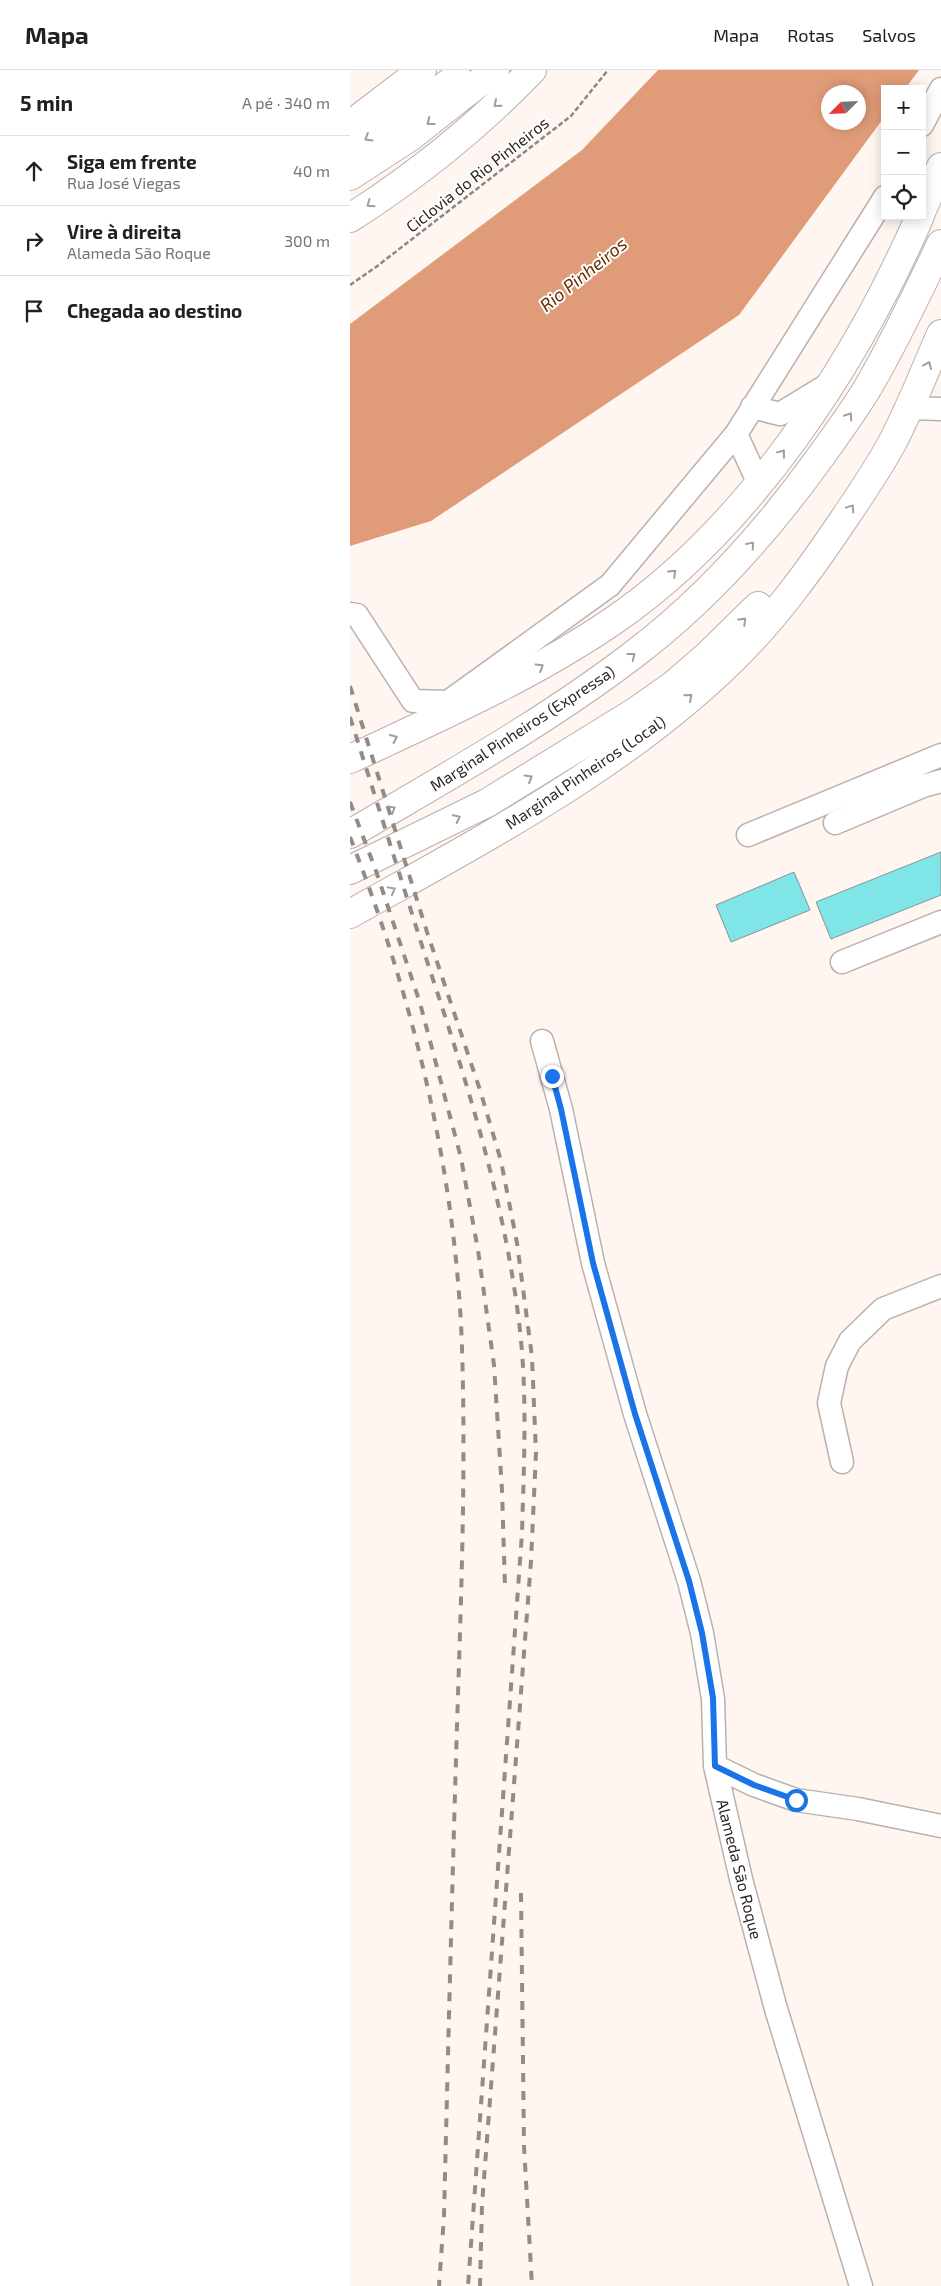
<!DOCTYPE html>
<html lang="pt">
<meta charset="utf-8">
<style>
:root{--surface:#fff;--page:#f6f6f6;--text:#202124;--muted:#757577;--line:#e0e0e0}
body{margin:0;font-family:"Exo 2",sans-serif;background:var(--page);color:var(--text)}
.controls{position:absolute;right:15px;top:15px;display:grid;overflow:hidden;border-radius:0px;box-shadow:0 2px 12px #0003}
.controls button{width:45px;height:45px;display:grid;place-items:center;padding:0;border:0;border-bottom:1px solid var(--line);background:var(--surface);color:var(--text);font:25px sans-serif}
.compass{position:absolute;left:471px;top:15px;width:45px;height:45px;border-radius:50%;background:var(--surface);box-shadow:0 2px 12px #0003;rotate:246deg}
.stop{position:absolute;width:15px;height:15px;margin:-11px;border:4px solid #1a73e8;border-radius:50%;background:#fff}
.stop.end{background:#1a73e8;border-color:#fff;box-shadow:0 1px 5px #0008}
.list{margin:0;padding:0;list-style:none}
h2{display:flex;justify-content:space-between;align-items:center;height:65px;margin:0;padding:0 20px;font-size:21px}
h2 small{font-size:16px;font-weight:400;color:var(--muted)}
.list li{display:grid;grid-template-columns:32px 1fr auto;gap:15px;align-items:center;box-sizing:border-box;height:70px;padding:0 20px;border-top:1px solid var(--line)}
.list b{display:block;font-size:19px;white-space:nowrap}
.list p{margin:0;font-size:16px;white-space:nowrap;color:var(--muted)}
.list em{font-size:16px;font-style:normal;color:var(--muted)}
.icon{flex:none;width:28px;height:28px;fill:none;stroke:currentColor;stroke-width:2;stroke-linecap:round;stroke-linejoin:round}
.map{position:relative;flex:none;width:591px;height:2216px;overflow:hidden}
header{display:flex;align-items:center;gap:30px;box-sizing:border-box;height:70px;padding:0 25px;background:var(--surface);border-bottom:1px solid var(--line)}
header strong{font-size:24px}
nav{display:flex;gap:28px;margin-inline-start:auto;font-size:18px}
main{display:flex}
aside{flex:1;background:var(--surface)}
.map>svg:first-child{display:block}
</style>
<header>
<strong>Mapa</strong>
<nav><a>Mapa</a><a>Rotas</a><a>Salvos</a></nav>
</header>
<main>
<aside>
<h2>5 min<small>A pé · 340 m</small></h2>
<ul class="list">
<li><svg class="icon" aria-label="ahead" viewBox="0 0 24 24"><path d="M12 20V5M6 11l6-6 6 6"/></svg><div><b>Siga em frente</b><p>Rua José Viegas</p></div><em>40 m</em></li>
<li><svg class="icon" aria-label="right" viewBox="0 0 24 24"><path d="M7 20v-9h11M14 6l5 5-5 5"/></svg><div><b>Vire à direita</b><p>Alameda São Roque</p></div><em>300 m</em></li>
<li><svg class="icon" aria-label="arrive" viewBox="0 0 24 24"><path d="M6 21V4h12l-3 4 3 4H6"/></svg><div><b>Chegada ao destino</b></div></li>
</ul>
</aside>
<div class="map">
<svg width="591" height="2216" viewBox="0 0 591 2216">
<rect width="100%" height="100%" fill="#fff5f1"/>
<path fill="#e09c78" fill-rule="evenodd" d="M 308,0 L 569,0 L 555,19 L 535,19 L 535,46 L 389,245 L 81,451 L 0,476 L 0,254 L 232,80 ZM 478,22 L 508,22 L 508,52 L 478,52 Z"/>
<path fill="#7fe5e6" stroke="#879494" d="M 591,782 L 591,825 L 481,869 L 466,832 Z
M 444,802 L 460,840 L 381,872 L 366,835 Z"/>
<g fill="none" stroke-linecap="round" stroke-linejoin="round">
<defs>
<path id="minor" d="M 572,55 L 591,19
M 402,337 L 430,344 L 479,314
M 559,338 L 591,339
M 386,364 L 409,414
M 0,544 L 7,545 L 63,631 L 98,632 L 260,515 L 386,364 L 535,127
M 485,753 L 573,716 L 591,711
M 398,765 L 591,685
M 492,892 L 591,852
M 192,971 L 211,1039 L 243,1193 L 285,1344 L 339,1511 L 352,1563 L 363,1629 L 365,1696 L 391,1809 L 426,1939 L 511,2216
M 492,1392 L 479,1333 L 487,1296 L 500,1271 L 533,1239 L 591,1216
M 365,1696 L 404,1715 L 446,1730 L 508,1739 L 591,1756"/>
<path id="highway" d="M 0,55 L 72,0
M 0,79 L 51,49 L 107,7
M 0,106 L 60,67 L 145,0
M 572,140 L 591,97
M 0,148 C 66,106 128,56 182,0
M 0,689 C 90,647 181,607 263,551 C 399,458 505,295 570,146
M 0,764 C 96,707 194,653 283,585 C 356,530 418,460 471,386 C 488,362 507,337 521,312 C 547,267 569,220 591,174
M 0,800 L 137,733 L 285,642 L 322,616 L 358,585 L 408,536
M 0,844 C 133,769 273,697 383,589 C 426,547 461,498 494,449 C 511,424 528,399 542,373 C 561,337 575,300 591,264"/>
</defs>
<use href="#minor" stroke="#bcb0ab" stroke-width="25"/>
<use href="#highway" stroke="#bcb0ab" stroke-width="30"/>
<path stroke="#8d8784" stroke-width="2.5" stroke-dasharray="5 2.5" stroke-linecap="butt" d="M 0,215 L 26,197 L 221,46 L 258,0"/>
<use href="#minor" stroke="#fff" stroke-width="22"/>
<use href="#highway" stroke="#fff" stroke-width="28"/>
<path stroke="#928b88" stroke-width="4" stroke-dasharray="9 9" stroke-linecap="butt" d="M 0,616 L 77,862 L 130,1020 L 151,1091 L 167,1173 L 182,1287 L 186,1383 L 181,1491 L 132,2135 L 130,2216
M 0,647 C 25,726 50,806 75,885 C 114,1003 152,1121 168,1244 C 178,1317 174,1390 172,1463 L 118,2216
M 0,732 L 26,801 L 70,933 L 111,1088 L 128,1180 L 144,1295 L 152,1420 L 155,1517
M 0,767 C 64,930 106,1103 112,1278 C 116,1404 111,1530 107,1656 C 102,1820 98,1983 94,2146 L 89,2216
M 171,1823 L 174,2076 L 182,2216"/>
</g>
<defs><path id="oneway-chevron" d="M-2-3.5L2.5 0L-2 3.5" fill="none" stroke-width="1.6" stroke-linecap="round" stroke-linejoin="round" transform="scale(1.25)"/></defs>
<g stroke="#a09e9d">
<use href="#oneway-chevron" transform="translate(147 34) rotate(139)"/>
<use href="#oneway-chevron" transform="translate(80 52) rotate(142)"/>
<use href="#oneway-chevron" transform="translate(18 68) rotate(149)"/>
<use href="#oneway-chevron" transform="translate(20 134) rotate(145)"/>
<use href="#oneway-chevron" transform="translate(578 295) rotate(-67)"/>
<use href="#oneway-chevron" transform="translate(499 346) rotate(-57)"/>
<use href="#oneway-chevron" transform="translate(432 383) rotate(-53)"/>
<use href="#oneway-chevron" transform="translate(501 438) rotate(-56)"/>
<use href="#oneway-chevron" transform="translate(401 475) rotate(-49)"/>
<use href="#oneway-chevron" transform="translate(323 503) rotate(-44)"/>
<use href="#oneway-chevron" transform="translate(393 551) rotate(-44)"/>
<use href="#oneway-chevron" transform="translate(282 586) rotate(-38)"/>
<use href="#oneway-chevron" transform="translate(190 597) rotate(-32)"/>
<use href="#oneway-chevron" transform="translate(339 627) rotate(-41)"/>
<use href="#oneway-chevron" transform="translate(44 668) rotate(-25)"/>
<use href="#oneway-chevron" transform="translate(179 708) rotate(-31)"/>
<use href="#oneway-chevron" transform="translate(42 739) rotate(-30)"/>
<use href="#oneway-chevron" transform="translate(107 748) rotate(-26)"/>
<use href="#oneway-chevron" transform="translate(42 820) rotate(-29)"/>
</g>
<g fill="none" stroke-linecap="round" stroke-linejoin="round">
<path stroke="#1a73e8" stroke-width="6" d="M 202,1006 L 211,1039 L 243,1193 L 285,1344 L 339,1511 L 352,1563 L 363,1628 L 365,1696 L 404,1715 L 446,1730"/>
</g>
<g text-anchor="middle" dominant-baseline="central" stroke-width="4" stroke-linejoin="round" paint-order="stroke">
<g font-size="16" fill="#2c2826" stroke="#fff">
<text transform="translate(127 104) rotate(-38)">Ciclovia do Rio Pinheiros</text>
<text transform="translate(172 658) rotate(-33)">Marginal Pinheiros (Expressa)</text>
<text transform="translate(235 702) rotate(-34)">Marginal Pinheiros (Local)</text>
<text transform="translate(390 1799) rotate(76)">Alameda São Roque</text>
</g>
<g font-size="18" font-style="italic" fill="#6a2d02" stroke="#fff">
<text transform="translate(233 204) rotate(-39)">Rio Pinheiros</text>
</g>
</g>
</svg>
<div class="controls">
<button>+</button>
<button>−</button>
<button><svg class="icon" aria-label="locate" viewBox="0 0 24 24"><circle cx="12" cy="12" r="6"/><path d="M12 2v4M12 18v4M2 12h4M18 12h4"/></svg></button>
</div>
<svg class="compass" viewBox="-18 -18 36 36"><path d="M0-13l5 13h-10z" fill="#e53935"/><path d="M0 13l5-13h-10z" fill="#757577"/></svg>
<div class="stop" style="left:446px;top:1730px"></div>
<div class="stop end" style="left:202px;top:1006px"></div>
</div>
</main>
